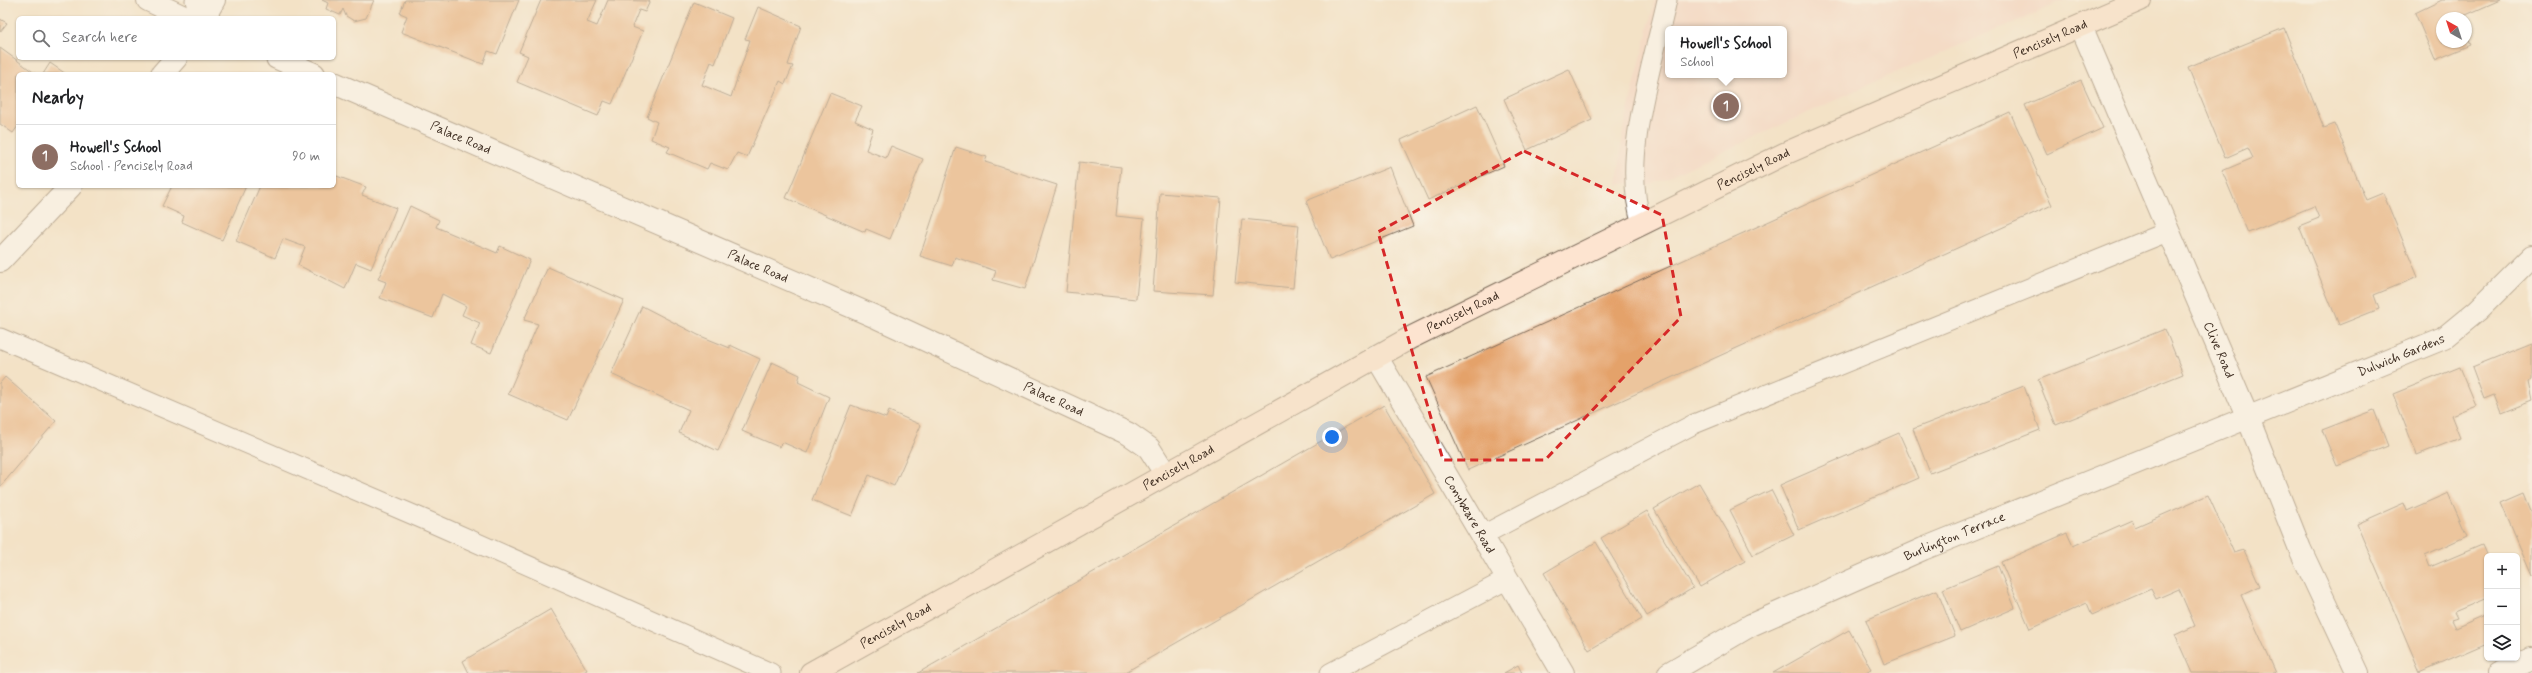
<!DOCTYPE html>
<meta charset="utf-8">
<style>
:root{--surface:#fff;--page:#f2f2f2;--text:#202124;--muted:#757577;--line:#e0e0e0;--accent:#0b8043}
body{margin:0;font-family:Mynerve,sans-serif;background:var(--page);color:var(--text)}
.controls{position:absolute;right:12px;bottom:12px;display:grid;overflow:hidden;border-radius:6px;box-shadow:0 1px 3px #0004}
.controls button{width:36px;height:36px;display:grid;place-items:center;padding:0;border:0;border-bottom:1px solid var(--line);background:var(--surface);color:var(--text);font:20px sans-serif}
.compass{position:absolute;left:2436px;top:12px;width:36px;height:36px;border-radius:50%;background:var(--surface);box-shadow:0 1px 3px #0004;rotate:321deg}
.you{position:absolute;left:1332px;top:437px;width:14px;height:14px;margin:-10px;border:3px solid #fff;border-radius:50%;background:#1a73e8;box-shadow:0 0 0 6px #1a73e833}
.badge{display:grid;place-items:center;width:26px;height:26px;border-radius:50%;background:var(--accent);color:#fff;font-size:13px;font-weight:700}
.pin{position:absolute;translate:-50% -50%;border:2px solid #fff;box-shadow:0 1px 4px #0006}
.popup{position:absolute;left:1665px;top:26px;width:122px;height:52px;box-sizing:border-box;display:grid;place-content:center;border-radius:6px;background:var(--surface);filter:drop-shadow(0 1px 3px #0005);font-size:13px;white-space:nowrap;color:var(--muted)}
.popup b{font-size:15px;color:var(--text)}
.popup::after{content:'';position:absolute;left:50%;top:100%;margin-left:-8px;border:8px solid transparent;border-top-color:var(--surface)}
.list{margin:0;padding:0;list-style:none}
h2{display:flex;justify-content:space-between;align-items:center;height:52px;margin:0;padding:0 16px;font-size:17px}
h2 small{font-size:13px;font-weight:400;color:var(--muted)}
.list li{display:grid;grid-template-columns:26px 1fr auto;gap:12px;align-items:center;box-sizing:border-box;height:64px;padding:0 16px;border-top:1px solid var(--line)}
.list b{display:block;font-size:15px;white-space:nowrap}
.list p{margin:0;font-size:13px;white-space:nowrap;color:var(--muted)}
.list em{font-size:13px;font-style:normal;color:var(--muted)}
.icon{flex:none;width:22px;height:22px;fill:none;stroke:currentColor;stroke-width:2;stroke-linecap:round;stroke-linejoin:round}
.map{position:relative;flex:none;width:2532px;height:673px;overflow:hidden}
.search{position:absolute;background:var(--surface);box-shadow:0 1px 3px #0004;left:16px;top:16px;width:320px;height:44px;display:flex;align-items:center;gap:10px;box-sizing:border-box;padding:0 14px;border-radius:6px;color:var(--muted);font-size:15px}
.panel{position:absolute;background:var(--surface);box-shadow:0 1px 3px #0004;left:16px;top:72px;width:320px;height:116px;border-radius:6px}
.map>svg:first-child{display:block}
</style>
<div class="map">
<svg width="2532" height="673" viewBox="0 0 2532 673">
<rect width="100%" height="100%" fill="#fdfcf7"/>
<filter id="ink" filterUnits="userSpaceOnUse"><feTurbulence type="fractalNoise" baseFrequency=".025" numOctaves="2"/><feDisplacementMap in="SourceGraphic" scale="8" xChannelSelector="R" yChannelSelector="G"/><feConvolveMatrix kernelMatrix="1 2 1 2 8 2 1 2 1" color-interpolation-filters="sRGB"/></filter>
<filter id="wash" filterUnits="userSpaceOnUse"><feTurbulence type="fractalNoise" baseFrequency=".012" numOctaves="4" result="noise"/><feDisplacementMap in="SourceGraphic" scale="16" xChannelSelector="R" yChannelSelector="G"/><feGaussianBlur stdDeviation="0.9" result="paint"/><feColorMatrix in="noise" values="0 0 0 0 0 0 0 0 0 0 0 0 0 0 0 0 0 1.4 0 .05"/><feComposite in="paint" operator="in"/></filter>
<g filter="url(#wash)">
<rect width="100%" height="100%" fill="#f3e2c6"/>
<path fill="#f6d2c4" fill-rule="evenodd" d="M 1655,0 L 2066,0 L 1881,79 L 1638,191 L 1633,183 L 1617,185 L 1623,132 ZM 1668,29 L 1784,29 L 1784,75 L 1668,75 Z"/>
<g id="blocks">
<path fill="#e4a26a" d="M 322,0 L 374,0 L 366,18 L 354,21 L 346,16 L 343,9 L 340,15 L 326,9 L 328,3 Z
M 405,0 L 519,0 L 497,54 L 488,51 L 483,64 L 401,32 L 407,16 L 400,13 Z
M 541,0 L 597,0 L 587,22 L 597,26 L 608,0 L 650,1 L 645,12 L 639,10 L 632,27 L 643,31 L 612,104 L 604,101 L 598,116 L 517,82 L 528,56 L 519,52 Z
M 2442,0 L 2500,0 L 2459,18 L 2442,18 L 2442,42 L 2466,42 L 2466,34 L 2471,45 L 2435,60 L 2415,13 Z
M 694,2 L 732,18 L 715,64 L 711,62 L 702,85 L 731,97 L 750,40 L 745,39 L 758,7 L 801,26 L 788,65 L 793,66 L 785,84 L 780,81 L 747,157 L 737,153 L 728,170 L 710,163 L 707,169 L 667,152 L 670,147 L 651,139 L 657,122 L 647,117 Z
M 0,19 L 7,23 L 0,32 Z
M 2284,28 L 2324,128 L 2335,124 L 2366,200 L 2383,193 L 2418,277 L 2374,295 L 2379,309 L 2339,325 L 2299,226 L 2319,218 L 2314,206 L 2248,233 L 2222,171 L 2253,158 L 2248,148 L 2225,158 L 2188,67 Z
M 0,48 L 36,74 L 18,74 L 18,126 L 13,133 L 0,124 Z
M 50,63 L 66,74 L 43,74 Z
M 1569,69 L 1592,120 L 1527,150 L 1504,99 Z
M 2081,80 L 2103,128 L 2047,154 L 2025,105 Z
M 830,93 L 862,106 L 855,121 L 873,129 L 866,150 L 886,158 L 891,146 L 923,159 L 890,239 L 866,229 L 865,232 L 786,198 Z
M 1477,105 L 1504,166 L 1428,200 L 1401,140 Z
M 2010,112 L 2052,205 L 1468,470 L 1426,377 Z
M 956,147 L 987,157 L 985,162 L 1057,185 L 1025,289 L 993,280 L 996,271 L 955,257 L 952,266 L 920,256 Z
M 1079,162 L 1121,167 L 1116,216 L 1144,219 L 1136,299 L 1066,292 Z
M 1390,167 L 1413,226 L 1330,260 L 1306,201 Z
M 334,175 L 366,187 L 362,195 L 396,208 L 371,269 L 356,263 L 345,289 L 298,265 L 305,247 L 283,239 L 275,258 L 236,241 L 260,186 L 334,186 Z
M 172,186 L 246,186 L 222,240 L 182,222 L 184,216 L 162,206 Z
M 1160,193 L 1221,198 L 1213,295 L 1153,291 Z
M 410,206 L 439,220 L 436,227 L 497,253 L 500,246 L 530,260 L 491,353 L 471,345 L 480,323 L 462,315 L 466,306 L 442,294 L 433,318 L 380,298 L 386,282 L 378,279 Z
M 1242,219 L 1299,225 L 1293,288 L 1235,282 Z
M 548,267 L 624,300 L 568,420 L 508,394 L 538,324 L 524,320 Z
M 642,306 L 698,335 L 730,348 L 730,345 L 760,359 L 718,451 L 679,433 L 689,410 L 611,374 Z
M 2165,329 L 2183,374 L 2056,425 L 2038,380 Z
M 2532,343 L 2532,380 L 2528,382 L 2532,401 L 2501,413 L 2494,395 L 2484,399 L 2472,367 Z
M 772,362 L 800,375 L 798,382 L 829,397 L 807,453 L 782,442 L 779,447 L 742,431 Z
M 2460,367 L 2476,405 L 2451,415 L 2460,438 L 2417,455 L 2393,394 Z
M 5,377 L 56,421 L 0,487 L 0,383 Z
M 2024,386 L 2040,430 L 1930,473 L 1913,429 Z
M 851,405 L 886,418 L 889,411 L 921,425 L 894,486 L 869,475 L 852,516 L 812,500 Z
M 1384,405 L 1435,494 L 1124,673 L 918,673 Z
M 2374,410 L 2388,446 L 2337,466 L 2322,430 Z
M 1899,433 L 1919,478 L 1799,530 L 1780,485 Z
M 1699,483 L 1745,561 L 1700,587 L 1654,509 Z
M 1771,490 L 1794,535 L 1753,555 L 1730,510 Z
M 2448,493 L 2467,536 L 2425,555 L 2430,567 L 2482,545 L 2487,557 L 2487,598 L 2454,612 L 2457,618 L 2451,620 L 2455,628 L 2487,614 L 2487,643 L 2420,672 L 2357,524 L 2404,503 L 2407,511 Z
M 2524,493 L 2532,513 L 2532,575 L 2501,503 Z
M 2208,495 L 2234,553 L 2244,550 L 2260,586 L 2241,595 L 2276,673 L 2192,673 L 2175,635 L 2195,626 L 2179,589 L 2156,599 L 2151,589 L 2092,615 L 2087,603 L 2030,629 L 2001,562 L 2067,533 L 2073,546 L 2132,520 L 2135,527 Z
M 1647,511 L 1693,588 L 1647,616 L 1601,538 Z
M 1596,542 L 1642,619 L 1589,650 L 1544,573 Z
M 1998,566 L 2015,608 L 1960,632 L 1943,589 Z
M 1937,590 L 1955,636 L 1884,664 L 1866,620 Z
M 551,609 L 587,670 L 582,673 L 469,673 L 463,661 Z
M 1849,630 L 1871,669 L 1864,673 L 1773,673 Z
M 1518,665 L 1522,673 L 1504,673 Z"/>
</g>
</g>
<g filter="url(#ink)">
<use href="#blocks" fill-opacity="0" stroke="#7b6a59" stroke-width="1"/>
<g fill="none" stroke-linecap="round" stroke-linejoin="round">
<defs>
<path id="lane" d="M 195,0 L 199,18
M 1642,223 C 1620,160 1653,64 1667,0
M 0,338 L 430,522 L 771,673
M 1483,535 L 1694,424 L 2167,232
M 1330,673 L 1508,579"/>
<g id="street">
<path d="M 148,0 L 186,18"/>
<path d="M 204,18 L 214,0"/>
<path id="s1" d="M 2081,26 L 2248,418 L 2300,549 L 2358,673"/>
<path d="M 277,58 L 314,74"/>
<path d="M 162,74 L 176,58"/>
<path id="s2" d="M 334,83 L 878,318 L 1129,434 L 1149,448 L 1165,473"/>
<path d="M 0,261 L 71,186"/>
<path id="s3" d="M 1376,356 L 1563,673"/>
<path id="s4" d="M 1669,673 L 1751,625 L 1923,549 L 2444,338 L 2478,310 L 2532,256"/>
<path d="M 2499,673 L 2532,659"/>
</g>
<g id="secondary">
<path id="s5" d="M 811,673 L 1410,338 L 1784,154 L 2140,0"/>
</g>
</defs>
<use href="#lane" stroke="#7b6a59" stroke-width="21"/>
<use href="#street" stroke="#7b6a59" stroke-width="24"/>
<use href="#secondary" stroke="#7b6a59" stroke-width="24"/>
<use href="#lane" stroke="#fff" stroke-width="19"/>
<use href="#street" stroke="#fff" stroke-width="22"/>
<use href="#secondary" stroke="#fde4d0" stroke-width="22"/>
</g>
</g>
<path d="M0 0H2532V673H0ZM 1524,151 L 1662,215 L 1681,317 L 1545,460 L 1443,460 L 1378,232 Z" fill="#f3e2c6" fill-opacity=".55" fill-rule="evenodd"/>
<path fill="none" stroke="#d62828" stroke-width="3" stroke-dasharray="8 5" stroke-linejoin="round" d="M 1524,151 L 1662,215 L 1681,317 L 1545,460 L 1443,460 L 1378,232 Z"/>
<g text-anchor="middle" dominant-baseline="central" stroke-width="3" stroke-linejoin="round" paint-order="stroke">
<g font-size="13" fill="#3b2a1e" stroke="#fdfcf7">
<text stroke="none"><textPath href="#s5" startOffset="1393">Pencisely Road</textPath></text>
<text stroke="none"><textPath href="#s2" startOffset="138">Palace Road</textPath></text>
<text stroke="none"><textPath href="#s5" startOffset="1069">Pencisely Road</textPath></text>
<text stroke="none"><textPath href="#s2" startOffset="462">Palace Road</textPath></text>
<text stroke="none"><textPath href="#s5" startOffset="745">Pencisely Road</textPath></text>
<text stroke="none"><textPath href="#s1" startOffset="352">Clive Road</textPath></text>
<text stroke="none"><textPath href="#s4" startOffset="799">Dulwich Gardens</textPath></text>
<text stroke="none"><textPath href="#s2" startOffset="786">Palace Road</textPath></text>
<text stroke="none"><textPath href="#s5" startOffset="421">Pencisely Road</textPath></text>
<text stroke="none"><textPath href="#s3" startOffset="184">Conybeare Road</textPath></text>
<text stroke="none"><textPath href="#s4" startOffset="317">Burlington Terrace</textPath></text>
<text stroke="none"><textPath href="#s5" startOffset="97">Pencisely Road</textPath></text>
</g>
</g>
</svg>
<div class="controls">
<button>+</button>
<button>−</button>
<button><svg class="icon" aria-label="layers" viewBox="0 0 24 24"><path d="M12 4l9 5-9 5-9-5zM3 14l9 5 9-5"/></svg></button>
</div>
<svg class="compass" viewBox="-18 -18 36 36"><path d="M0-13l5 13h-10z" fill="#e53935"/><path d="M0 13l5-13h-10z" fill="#757577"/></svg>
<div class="you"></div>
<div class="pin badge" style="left:1726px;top:106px;background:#8d6e63">1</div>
<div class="popup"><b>Howell's School</b>School</div>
<div class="search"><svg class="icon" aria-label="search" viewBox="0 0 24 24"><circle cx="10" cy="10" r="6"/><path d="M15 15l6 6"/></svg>Search here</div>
<section class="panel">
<h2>Nearby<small></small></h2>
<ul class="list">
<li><span class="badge" style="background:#8d6e63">1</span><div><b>Howell's School</b><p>School · Pencisely Road</p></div><em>90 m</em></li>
</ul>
</section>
</div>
